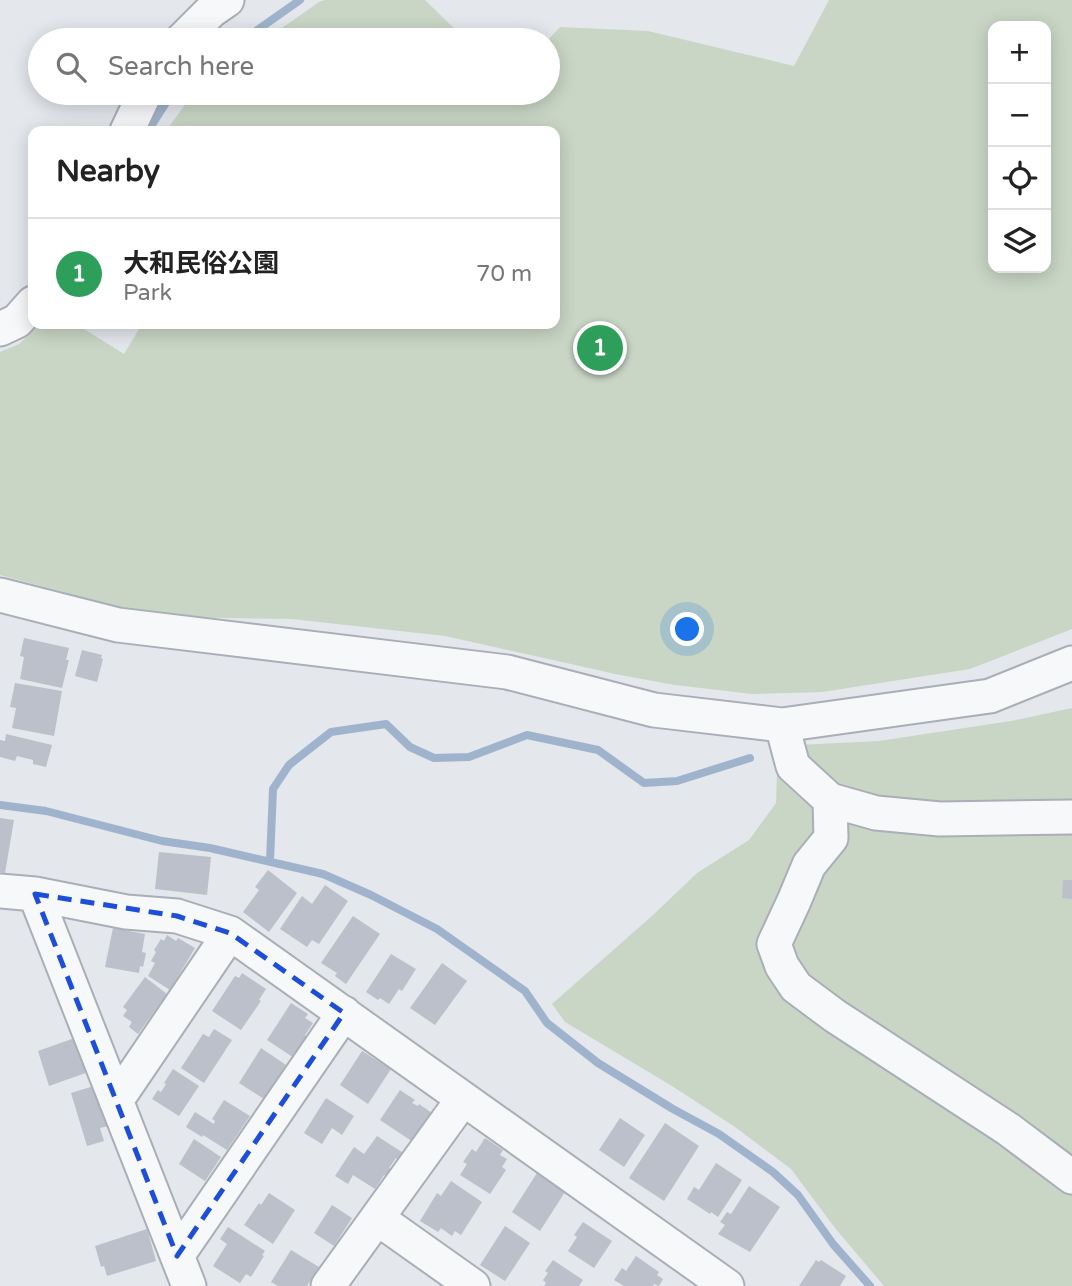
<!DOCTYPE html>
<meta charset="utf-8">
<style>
:root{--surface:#fff;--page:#f6f6f6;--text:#222;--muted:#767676;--line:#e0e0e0;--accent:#d1495b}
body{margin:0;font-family:"Varela Round","Noto Sans JP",sans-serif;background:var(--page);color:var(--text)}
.controls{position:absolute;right:21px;top:21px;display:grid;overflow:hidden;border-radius:14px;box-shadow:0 4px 18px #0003}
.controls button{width:63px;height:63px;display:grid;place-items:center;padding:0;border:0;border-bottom:2px solid var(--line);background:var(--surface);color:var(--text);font:35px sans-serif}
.you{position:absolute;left:688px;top:630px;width:24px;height:24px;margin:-18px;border:5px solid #fff;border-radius:50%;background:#1a73e8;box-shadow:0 0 0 10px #1a73e833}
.badge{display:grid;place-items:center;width:46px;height:46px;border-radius:50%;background:var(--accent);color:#fff;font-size:23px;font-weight:700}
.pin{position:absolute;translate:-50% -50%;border:4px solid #fff;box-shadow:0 2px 7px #0006}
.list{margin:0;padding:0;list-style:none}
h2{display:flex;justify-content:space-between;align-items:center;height:91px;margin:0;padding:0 28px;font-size:30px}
h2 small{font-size:23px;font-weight:400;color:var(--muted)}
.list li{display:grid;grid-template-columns:46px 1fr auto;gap:21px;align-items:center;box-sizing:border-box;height:112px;padding:0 28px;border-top:2px solid var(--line)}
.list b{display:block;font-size:26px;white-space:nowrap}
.list p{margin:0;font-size:23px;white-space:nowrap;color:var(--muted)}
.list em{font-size:23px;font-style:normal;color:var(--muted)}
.icon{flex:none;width:38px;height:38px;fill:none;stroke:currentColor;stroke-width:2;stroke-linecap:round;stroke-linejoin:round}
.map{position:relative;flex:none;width:1072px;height:1286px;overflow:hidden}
.search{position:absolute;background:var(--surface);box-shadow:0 4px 18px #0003;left:28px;top:28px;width:532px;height:77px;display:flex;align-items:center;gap:18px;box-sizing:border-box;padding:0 24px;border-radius:38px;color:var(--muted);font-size:26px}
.panel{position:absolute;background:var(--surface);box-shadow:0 4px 18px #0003;left:28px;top:126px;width:532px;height:203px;border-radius:14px}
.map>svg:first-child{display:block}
</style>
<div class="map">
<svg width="1072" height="1286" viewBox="0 0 1072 1286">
<rect width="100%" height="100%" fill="#e4e7ec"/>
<path fill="#c9d6c5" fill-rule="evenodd" d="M 325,0 L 425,0 L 466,40 L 265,40 L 319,2 Z
M 829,0 L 1072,0 L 1072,629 L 970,669 L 822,692 L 752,694 L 675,685 L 620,675 L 445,636 L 292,619 L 157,617 L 0,575 L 0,352 L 19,344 L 40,324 L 76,324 L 124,354 L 142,324 L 555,324 L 555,131 L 166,131 L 187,102 L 198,93 L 548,93 L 548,40 L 560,27 L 648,31 L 794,66 ZM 993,26 L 1046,26 L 1046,268 L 993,268 Z
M 1072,708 L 1072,1286 L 884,1286 L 835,1228 L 791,1169 L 735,1127 L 672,1086 L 565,1022 L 552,1004 L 653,915 L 697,873 L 749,840 L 776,803 L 778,746 L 879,741 L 1011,721 Z"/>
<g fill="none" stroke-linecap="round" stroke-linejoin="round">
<path stroke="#9fb4cc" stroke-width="8" d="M 243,40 L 300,0
M 148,131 L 172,93
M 0,805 L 46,811 L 162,841 L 210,848 L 323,874 L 371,895 L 437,929 L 525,991 L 547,1023 L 598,1063 L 673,1109 L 719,1134 L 773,1172 L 798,1195 L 833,1244 L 870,1286
M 270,861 L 273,789 L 289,765 L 331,732 L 386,724 L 410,747 L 434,758 L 469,757 L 527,735 L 598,750 L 644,783 L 677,781 L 750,758"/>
</g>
<path fill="#bbc0ca" d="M 24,638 L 69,648 L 66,660 L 69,660 L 62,688 L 20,679 L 24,657 L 20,656 Z
M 82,650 L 102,655 L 101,658 L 103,659 L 97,682 L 75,676 Z
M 15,683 L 62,691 L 54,736 L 12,728 L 16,708 L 10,707 Z
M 6,734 L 52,745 L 46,767 L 33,764 L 33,760 L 17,756 L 15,761 L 0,757 L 0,740 L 5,741 Z
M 0,818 L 14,820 L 5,873 L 0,872 Z
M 159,852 L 211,857 L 207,895 L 155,889 Z
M 268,870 L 297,893 L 269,932 L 243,912 L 259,890 L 255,887 Z
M 1063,880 L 1072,880 L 1072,899 L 1062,898 Z
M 325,885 L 348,901 L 319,944 L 312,940 L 307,947 L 280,929 L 302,896 L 312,904 Z
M 353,916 L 380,934 L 346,984 L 335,976 L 337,973 L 321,963 Z
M 113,928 L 145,934 L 142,952 L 146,953 L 143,967 L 140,966 L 139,973 L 105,967 Z
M 167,935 L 176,941 L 178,938 L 195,948 L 170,990 L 148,976 L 155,963 L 151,961 L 156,952 L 154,950 L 161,939 L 164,941 Z
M 391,954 L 416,969 L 402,991 L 399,989 L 389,1004 L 380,998 L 378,1000 L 366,992 Z
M 442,963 L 467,981 L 435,1025 L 410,1008 Z
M 242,973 L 266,989 L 259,1000 L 261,1001 L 241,1030 L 212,1011 L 235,976 L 239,978 Z
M 145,977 L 167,994 L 138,1034 L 129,1027 L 132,1022 L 123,1016 L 127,1010 L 123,1007 Z
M 291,1003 L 308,1014 L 305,1018 L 313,1023 L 305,1035 L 308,1037 L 294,1058 L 267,1040 Z
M 214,1029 L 232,1040 L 204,1083 L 181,1068 L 203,1034 L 209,1037 Z
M 83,1035 L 94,1070 L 49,1086 L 38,1051 Z
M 261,1048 L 286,1065 L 264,1099 L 239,1083 Z
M 362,1051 L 391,1069 L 368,1104 L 340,1085 Z
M 173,1069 L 199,1086 L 179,1116 L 152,1099 L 158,1090 L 161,1092 L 166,1084 L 164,1083 Z
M 97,1085 L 113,1125 L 100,1128 L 104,1141 L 87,1146 L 71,1093 Z
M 400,1090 L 415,1100 L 412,1103 L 418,1106 L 419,1104 L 432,1113 L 413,1142 L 380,1120 Z
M 326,1098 L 354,1116 L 342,1135 L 332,1128 L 322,1144 L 304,1133 Z
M 224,1100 L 250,1116 L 227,1150 L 203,1135 L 202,1137 L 186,1127 L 195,1112 L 214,1124 L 215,1121 L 212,1119 Z
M 620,1118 L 645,1135 L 624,1167 L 599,1150 Z
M 665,1123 L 699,1146 L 664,1201 L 629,1178 Z
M 377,1136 L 405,1154 L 400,1161 L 396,1158 L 389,1168 L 391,1169 L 386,1176 L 384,1175 L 375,1189 L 353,1175 L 348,1184 L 335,1176 L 354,1147 L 364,1154 Z
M 485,1138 L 503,1150 L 500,1155 L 507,1159 L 502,1167 L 506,1170 L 490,1194 L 460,1175 L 467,1164 L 463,1162 L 472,1149 L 476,1152 Z
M 194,1139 L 221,1157 L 205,1181 L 179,1164 Z
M 716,1163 L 742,1180 L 718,1217 L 711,1212 L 710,1214 L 687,1199 L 694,1187 L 699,1190 Z
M 537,1173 L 565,1192 L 540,1231 L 512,1212 Z
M 451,1181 L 482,1202 L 461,1235 L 455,1231 L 452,1236 L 441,1228 L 438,1232 L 420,1221 L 437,1193 L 441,1196 Z
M 749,1186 L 780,1207 L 750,1252 L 718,1234 L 725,1225 L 720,1222 L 727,1212 L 731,1214 Z
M 269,1193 L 295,1210 L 273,1244 L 244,1225 L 259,1203 L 261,1205 Z
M 332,1205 L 352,1218 L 334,1246 L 314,1233 Z
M 583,1222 L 612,1241 L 594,1268 L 568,1251 L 577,1237 L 574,1235 Z
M 505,1226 L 530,1243 L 505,1281 L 480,1265 Z
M 228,1227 L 265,1251 L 262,1255 L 264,1256 L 251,1277 L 246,1274 L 240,1283 L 213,1266 L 227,1244 L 220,1239 Z
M 147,1229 L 156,1261 L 107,1276 L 104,1266 L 101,1267 L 95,1246 Z
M 291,1250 L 319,1267 L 307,1286 L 278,1286 L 271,1282 Z
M 636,1256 L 659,1272 L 657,1275 L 663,1279 L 659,1286 L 654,1284 L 653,1286 L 624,1286 L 614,1280 L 622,1268 L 626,1271 Z
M 553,1260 L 583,1280 L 579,1286 L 544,1286 L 546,1283 L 543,1280 L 548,1273 L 545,1271 Z
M 816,1260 L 819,1262 L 821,1260 L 846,1276 L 840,1286 L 799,1286 Z"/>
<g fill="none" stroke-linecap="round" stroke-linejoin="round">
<defs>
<path id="minor" d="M 182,40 L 211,11 L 227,0
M 127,131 L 145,93
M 0,329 L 17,321 L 33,303
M 0,595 L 118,625 L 507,672 L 654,710 L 782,725 L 990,696 L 1072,663
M 782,725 L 793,766 L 830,800 L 876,813 L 940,819 L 1072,817
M 830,800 L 831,838 L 809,865 L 794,901 L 774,944 L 782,966 L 796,987 L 835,1016 L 1008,1129 L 1072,1177
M 0,891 L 35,894 L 126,912 L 177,916 L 230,933 L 727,1286
M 35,894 L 189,1286
M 116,1101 L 230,933
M 377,1218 L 473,1286
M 177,1256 L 344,1013
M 328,1286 L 463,1099"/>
</defs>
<use href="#minor" stroke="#a9aeb7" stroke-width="37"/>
<use href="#minor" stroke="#f7f8fa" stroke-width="33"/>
</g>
<path fill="none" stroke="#1d4ed8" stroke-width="5" stroke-dasharray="14 9" stroke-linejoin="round" d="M 35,894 L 177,916 L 230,933 L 344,1013 L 177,1256 Z"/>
</svg>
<div class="controls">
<button>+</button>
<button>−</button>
<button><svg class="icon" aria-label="locate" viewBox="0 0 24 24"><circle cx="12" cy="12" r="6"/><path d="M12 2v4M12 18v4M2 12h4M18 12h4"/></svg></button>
<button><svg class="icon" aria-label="layers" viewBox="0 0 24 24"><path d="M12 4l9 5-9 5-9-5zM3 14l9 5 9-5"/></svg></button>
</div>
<div class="you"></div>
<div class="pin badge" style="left:600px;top:348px;background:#2e9e5b">1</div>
<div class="search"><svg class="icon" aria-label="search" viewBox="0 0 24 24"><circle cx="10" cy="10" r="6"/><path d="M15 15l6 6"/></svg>Search here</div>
<section class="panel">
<h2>Nearby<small></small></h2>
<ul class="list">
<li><span class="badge" style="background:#2e9e5b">1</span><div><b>大和民俗公園</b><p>Park</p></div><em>70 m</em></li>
</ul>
</section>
</div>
